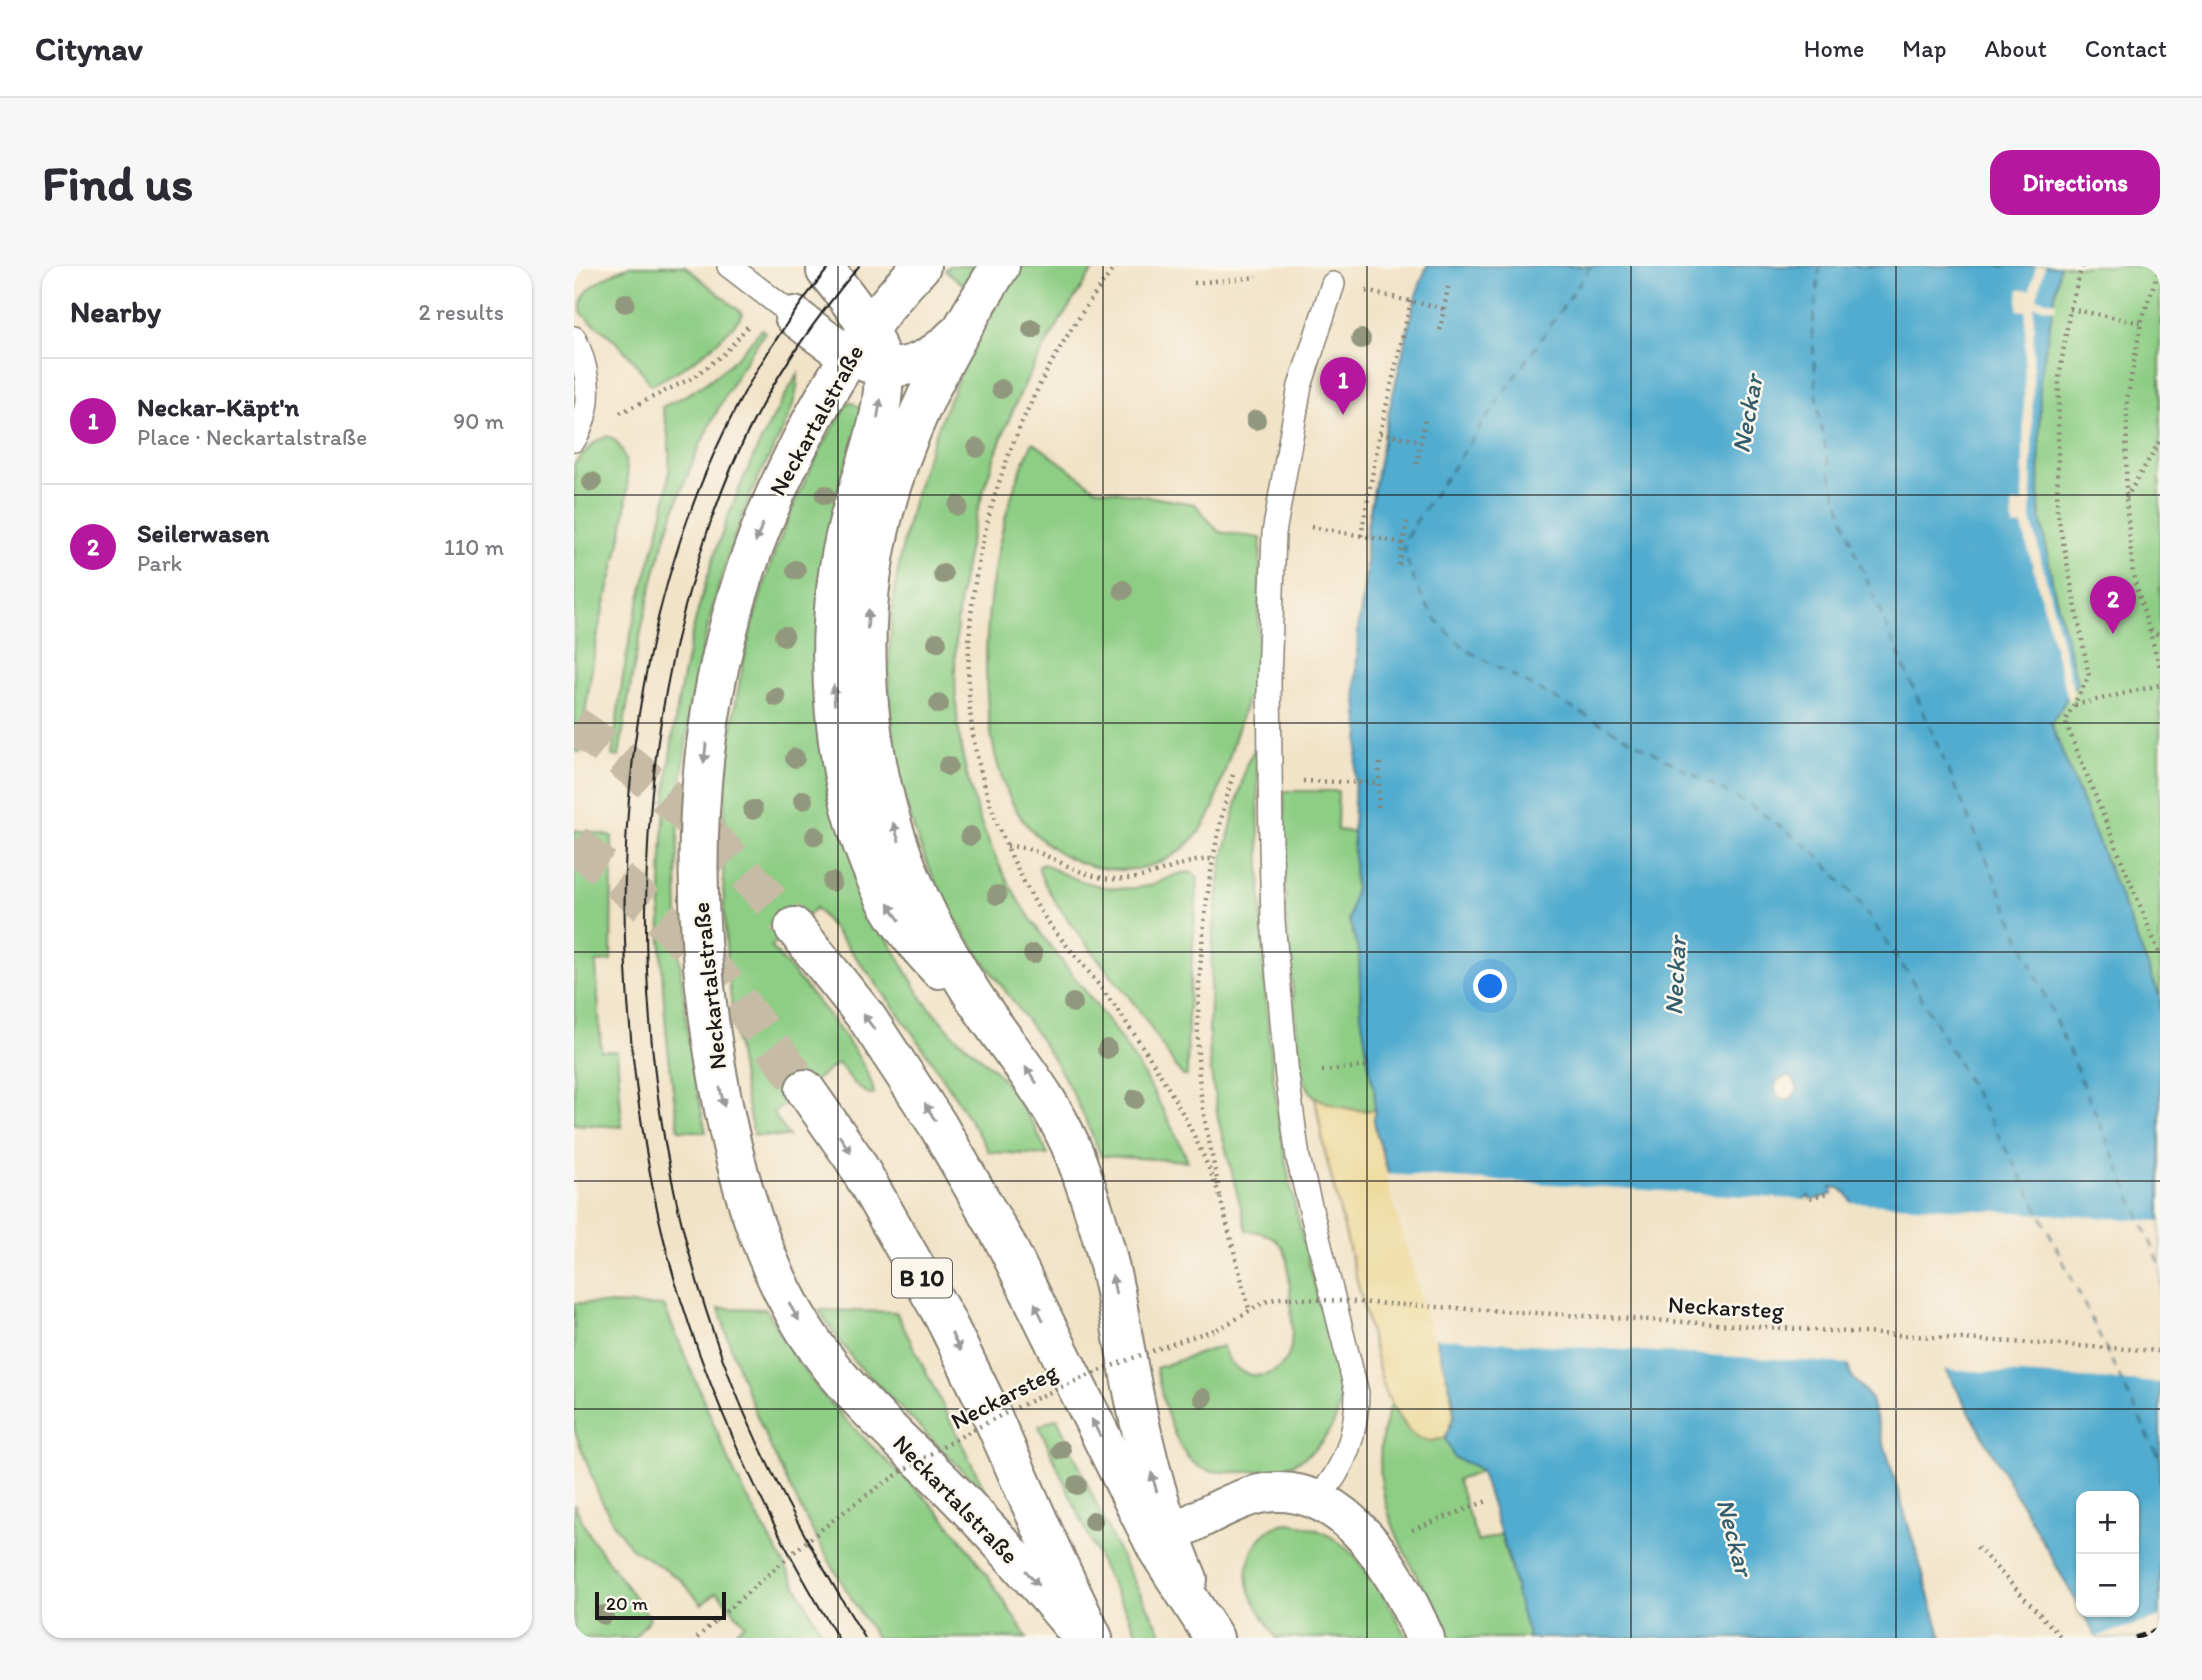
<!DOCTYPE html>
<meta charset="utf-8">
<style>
:root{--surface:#fff;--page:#f7f7f7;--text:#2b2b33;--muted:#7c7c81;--line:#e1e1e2;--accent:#b5179e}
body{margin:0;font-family:Itim,sans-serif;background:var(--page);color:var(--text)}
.controls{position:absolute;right:21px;bottom:21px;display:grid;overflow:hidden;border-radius:14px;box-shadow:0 2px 5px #0004}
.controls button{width:63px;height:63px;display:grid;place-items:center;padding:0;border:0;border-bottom:2px solid var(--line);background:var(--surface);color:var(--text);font:35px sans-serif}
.scale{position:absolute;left:21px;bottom:18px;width:131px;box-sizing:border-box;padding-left:7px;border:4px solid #1c1c1c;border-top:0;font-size:19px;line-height:24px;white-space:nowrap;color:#1c1c1c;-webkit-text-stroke:5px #fbf7ec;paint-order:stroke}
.you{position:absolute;left:917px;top:721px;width:24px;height:24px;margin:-18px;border:5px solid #fff;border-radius:50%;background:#1a73e8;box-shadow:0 0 0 10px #1a73e833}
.badge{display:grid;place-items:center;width:46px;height:46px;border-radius:50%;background:var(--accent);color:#fff;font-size:23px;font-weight:700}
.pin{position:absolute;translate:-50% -58px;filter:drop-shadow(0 2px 4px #0008)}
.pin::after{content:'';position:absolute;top:37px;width:24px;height:21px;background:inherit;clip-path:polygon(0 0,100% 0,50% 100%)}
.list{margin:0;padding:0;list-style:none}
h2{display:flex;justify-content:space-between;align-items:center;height:91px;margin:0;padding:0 28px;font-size:30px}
h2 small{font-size:23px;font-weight:400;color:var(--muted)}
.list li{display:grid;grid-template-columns:46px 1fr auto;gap:21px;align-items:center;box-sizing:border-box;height:126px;padding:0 28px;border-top:2px solid var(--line)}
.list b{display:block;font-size:26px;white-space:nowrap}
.list p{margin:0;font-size:23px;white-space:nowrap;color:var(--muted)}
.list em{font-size:23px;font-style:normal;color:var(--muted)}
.map{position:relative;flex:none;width:1586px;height:1372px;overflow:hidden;border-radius:21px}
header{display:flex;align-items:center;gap:42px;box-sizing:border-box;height:98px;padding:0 35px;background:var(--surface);border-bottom:2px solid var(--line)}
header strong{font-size:33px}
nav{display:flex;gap:38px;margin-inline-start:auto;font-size:24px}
.intro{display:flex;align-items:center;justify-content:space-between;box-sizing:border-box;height:168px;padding:0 42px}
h1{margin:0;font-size:49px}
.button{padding:18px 32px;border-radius:21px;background:var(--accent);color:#fff;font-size:24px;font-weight:700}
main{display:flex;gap:42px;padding:0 42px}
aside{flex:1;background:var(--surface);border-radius:21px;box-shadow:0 2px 5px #0004}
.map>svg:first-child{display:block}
</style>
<header>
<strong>Citynav</strong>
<nav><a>Home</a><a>Map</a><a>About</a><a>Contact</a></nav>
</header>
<div class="intro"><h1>Find us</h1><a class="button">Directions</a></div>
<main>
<aside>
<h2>Nearby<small>2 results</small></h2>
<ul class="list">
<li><span class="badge">1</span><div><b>Neckar-Käpt'n</b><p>Place · Neckartalstraße</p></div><em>90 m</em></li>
<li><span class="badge">2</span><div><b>Seilerwasen</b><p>Park</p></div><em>110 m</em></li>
</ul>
</aside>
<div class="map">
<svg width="1586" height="1372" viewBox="0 0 1586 1372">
<rect width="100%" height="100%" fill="#fbf7ec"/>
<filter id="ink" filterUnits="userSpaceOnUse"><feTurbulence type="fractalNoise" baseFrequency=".0143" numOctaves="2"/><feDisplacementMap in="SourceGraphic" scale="14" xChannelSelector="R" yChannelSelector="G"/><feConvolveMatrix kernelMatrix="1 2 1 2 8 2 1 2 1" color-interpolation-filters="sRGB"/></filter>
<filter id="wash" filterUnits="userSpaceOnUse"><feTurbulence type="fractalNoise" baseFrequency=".00686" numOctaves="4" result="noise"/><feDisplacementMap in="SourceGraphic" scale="28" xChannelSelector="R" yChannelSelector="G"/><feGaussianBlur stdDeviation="1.57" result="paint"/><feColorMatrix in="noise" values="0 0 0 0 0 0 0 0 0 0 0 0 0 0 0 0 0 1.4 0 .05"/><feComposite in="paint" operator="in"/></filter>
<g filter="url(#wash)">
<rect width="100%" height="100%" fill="#f1e3c7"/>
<path fill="#8dcd84" stroke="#547450" stroke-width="2" d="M 56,0 L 111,0 L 169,48 C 144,80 114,102 77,119 C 66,102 53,86 38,72 C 29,64 16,57 8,47 C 0,23 40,6 56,0 Z
M 375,0 L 402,0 L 390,19 L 371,4 Z
M 445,0 L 521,1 C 494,42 467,83 446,128 C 376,284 348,466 437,621 C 466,672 505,715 539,762 C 569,804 593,849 614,895 L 527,890 C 515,860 502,832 486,804 C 451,745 403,694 370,633 C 261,427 329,186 445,0 Z
M 1486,0 L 1586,0 L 1586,731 L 1477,458 L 1503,416 L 1479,320 L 1465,242 L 1466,113 Z
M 187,63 L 191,66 C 176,88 161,111 149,134 C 88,244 63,368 45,491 L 38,490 C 44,449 48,408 57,368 C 72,293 112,218 88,141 C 129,123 160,99 187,63 Z
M 224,108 C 225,144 195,188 180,221 C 170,243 162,267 154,290 C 94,477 88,675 132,866 L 105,864 C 64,613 88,329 224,108 Z
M 275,135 L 294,146 L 298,646 L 349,734 L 381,770 L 421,804 L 433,819 L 459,858 L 474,889 L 415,886 C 364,799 307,719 242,642 L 197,681 C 222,710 298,794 300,828 L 295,829 L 280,817 L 264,797 L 199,847 L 215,871 L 180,869 C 167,819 161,768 155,717 C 135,511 163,313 275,135 Z
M 34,170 C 79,190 33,322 26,358 C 17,400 12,443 6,486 L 0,485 L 0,198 L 22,175 Z
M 459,176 L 521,222 L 621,238 L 645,266 L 687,272 L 683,401 L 640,540 C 599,637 472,616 434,528 C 393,435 414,265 459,176 Z
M 680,484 L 683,491 C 687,626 687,762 712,896 C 722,953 739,1009 752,1065 C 757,1087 767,1110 766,1132 C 764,1164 739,1192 709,1202 C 696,1206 681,1205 667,1206 C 652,1206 634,1208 621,1198 C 598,1180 588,1130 582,1102 L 648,1080 C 654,1095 662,1106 678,1109 C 695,1112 712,1101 716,1085 C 721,1068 715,1011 713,992 C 707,973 692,965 673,965 L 644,853 L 636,799 L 635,765 L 638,682 L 647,601 L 672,499 Z
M 710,525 L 764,525 L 763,564 L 779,566 L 781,621 L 775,654 L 785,687 L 787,748 L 797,811 L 800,820 L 801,844 C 783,845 755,844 740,830 C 732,822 729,809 726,799 L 712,656 Z
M 0,564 L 38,570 L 37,695 L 22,696 L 27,785 L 43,785 L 48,861 L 0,858 Z
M 470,598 C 501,616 541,629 577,619 C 591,615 605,604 619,607 L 624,612 L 614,745 L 613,810 L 609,810 L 603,803 C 590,783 578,763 565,744 C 547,719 463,624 465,600 Z
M 0,1037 L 90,1040 L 162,1211 L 251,1372 L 155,1372 L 171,1358 L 143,1326 L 128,1338 L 107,1314 L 56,1281 L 40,1258 L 25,1229 L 0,1163 Z
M 145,1042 L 192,1043 C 213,1083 241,1122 273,1155 C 302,1186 335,1214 364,1245 C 398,1284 426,1328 453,1372 L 302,1372 C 237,1270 177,1158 145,1042 Z
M 244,1044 L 322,1046 L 414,1230 L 281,1096 Z
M 817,1138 C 832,1163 839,1177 871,1172 C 884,1204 888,1188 907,1206 L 883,1214 L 904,1276 L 927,1268 L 955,1372 L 876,1372 C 838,1295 782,1228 817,1138 Z
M 483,1152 L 546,1289 L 590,1372 L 566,1372 L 527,1298 L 465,1160 Z
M 0,1238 L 17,1272 L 76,1352 L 60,1372 L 0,1372 Z
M 713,1257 C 779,1262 804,1321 834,1372 L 702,1372 C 694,1358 683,1343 677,1328 C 666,1299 682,1263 713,1257 Z"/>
<path fill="#eeda9e" stroke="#857b5d" stroke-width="2" d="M 741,831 C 760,841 779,846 801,844 L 802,866 L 875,1114 L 880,1150 L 871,1172 L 856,1175 L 845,1172 L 835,1165 L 811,1127 L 750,882 Z"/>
<path fill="#51accf" stroke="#366476" stroke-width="2" fill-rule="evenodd" d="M 853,0 L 1486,0 L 1466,113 L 1465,242 L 1479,320 L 1503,416 L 1477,458 L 1586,731 L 1586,1372 L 1523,1372 L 1508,1346 L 1560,1346 L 1560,1230 L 1507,1230 L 1507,1344 L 1273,928 C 1268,923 1264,921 1257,922 L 1259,928 L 1237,935 L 1235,930 L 1232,931 L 1227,941 L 1277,1110 L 1296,1131 L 1368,1372 L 955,1372 L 945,1340 L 935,1293 L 907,1206 L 901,1200 L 880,1192 L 871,1172 L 880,1150 L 879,1132 L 802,865 L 800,854 L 801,827 L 797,811 L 787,748 L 785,687 L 775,654 L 781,621 L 779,566 L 781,508 L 786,467 L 782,423 L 784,364 L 792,307 L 792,266 L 811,163 L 842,29 ZM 1212,810 L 1219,812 L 1224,823 L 1218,832 L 1211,834 L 1204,831 L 1201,823 L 1202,816 Z"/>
<path fill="#f1e3c7" d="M 1462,0 L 1471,0 L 1463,32 L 1482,36 L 1481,43 L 1460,40 L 1457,252 L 1500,428 L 1495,436 L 1448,260 L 1439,261 L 1438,237 L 1448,237 L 1452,45 L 1443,44 L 1445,23 L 1456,24 Z
M 811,908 L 1251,935 L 1237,939 L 1233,935 L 1231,941 L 1277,1098 L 859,1072 Z
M 1273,936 L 1586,955 L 1586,1117 L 1367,1103 Z
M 1586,1351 L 1586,1372 L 1519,1372 Z"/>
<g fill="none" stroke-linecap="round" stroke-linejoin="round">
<path stroke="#345d6d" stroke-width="2" stroke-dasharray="9 7" stroke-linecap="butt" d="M 1017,0 L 845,251 L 829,277 C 840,326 856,354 896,386 L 1179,541 L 1238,583 L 1283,633 L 1336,711 L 1454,923 L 1586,1194
M 1246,0 L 1238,65 L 1244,144 L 1258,214 L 1280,284 L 1586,998"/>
</g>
</g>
<g filter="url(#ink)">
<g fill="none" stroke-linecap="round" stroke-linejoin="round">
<path stroke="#c6bba5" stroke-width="38" stroke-dasharray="38 19" stroke-linecap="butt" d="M 0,459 C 84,514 154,586 220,661
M 0,577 L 78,643 L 148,713 L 231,823"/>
<defs>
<path id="lane" d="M 155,0 L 220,50
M 0,72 C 16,106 20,140 0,174
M 743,1233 C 771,1203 783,1168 783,1127 L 724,892 L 713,810 L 699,655 L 697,581 L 695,415 L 700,267 L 726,120 L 759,18"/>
<path id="street" d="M 596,1268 C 622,1256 663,1231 690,1227 C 773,1215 823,1308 851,1372"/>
<path id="secondary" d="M 347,0 C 297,52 261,109 228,173 C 125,369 105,577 141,794 C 155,879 177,970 220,1046 C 257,1113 314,1162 368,1215 C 418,1265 464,1318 509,1372
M 426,0 C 380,73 336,152 313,235 C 272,380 294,543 367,674 C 379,696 392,720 407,741 C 440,790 479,834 501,890 C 516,930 529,970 538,1012 C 544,1037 547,1063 552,1088 C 566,1165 583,1241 614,1313
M 252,5 C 274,32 301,64 308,100 C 316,141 286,213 275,254 C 244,372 256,523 311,632 C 324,658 345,682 365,703
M 220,50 C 276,93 321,131 382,69"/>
<path id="primary" d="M 220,661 L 293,752 L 363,858 L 432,978 L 583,1283 L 640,1372
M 231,823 L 280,893 L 371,1053 L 413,1139 L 476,1281 L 519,1372"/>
</defs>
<use href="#lane" stroke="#868072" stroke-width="26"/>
<use href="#street" stroke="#868072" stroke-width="42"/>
<use href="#secondary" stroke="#868072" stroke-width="42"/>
<use href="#primary" stroke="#868072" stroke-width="42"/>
<path stroke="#868072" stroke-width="4.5" stroke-dasharray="2 5" stroke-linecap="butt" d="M 542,0 C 444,124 384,284 396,443 C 401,510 429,580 462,638 C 480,668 506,693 527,722 C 576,787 619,856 647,933
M 1508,0 L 1496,43 L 1485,112 L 1483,245 L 1515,410 L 1491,455 L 1586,689
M 1586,0 L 1567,57 L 1553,134 L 1552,232 L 1559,309 L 1586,401
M 620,17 L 683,11
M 792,25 L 870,43
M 1496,43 L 1567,57
M 866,64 L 874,21
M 46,147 L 120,111 L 151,87 L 175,59
M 806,167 L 847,175
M 843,198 L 851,152
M 1552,232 L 1586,175
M 737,261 L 829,277
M 787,270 L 806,167 L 837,35
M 825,299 L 833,255
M 1576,364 L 1586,370
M 1501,439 L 1586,419
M 729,515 L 805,517
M 804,541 L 806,496
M 433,580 C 473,581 498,611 539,613 C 576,616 603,594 638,593
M 748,805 L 795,800
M 644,919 C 638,889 631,859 627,829 C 622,793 624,757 625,721 C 629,649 638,579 659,509
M 646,931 L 675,1043
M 1236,932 L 1253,927
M 643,1063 C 669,1053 686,1030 716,1032
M 838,1264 L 916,1234
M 1403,1281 L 1488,1372
M 123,1372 L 141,1355"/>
<use href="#lane" stroke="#fff" stroke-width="23"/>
<use href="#street" stroke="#fff" stroke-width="38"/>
<use href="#secondary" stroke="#fff" stroke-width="38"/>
<use href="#primary" stroke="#fff" stroke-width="38"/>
<path stroke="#1c1c1c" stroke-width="2" d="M 256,0 C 68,227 26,542 63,826 C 73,895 85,967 107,1034 C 145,1153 199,1266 264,1372
M 285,0 C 246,47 209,98 181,152 C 157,197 139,246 124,295 C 46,548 57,842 148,1091 C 184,1190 236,1282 291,1372"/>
<path stroke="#1c1c1c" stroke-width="5" stroke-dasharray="10 5" stroke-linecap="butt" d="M 1561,1372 L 1586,1364"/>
<path stroke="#868072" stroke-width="4.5" stroke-dasharray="2 5" stroke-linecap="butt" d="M 716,1032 L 1586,1085
M 141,1355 C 191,1312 239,1267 293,1229 C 400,1154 520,1102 643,1063"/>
</g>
<g fill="#92987d">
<circle cx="51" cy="37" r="10"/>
<circle cx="458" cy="63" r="10"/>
<circle cx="787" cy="73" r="10"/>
<circle cx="427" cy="123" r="10"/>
<circle cx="682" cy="154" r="10"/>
<circle cx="403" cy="182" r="10"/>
<circle cx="18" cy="216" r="10"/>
<circle cx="251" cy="229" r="10"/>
<circle cx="384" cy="240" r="10"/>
<circle cx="222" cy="304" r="10"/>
<circle cx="369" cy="308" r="10"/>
<circle cx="549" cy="324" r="10"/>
<circle cx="210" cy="370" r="10"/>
<circle cx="363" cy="376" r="10"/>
<circle cx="202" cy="431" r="10"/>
<circle cx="365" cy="438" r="10"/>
<circle cx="221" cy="492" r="10"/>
<circle cx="374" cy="500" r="10"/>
<circle cx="229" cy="534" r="10"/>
<circle cx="179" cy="544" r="10"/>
<circle cx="241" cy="570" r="10"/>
<circle cx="396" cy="570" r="10"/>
<circle cx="258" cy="616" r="10"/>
<circle cx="423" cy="629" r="10"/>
<circle cx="459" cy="688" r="10"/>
<circle cx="499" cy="737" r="10"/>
<circle cx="533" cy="783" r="10"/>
<circle cx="561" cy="833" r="10"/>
<circle cx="629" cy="1132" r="10"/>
<circle cx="487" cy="1184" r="10"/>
<circle cx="503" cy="1219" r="10"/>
<circle cx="519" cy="1255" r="10"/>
<circle cx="30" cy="1349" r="10"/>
</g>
<defs><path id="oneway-solid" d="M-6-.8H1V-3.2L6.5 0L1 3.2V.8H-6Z" transform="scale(1.75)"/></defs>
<g fill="#999">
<use href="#oneway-solid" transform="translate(305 143) rotate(-80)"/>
<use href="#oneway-solid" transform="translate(185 267) rotate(112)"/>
<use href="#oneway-solid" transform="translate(294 353) rotate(-87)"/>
<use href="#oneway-solid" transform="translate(260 429) rotate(-93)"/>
<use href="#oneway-solid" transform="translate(131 487) rotate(97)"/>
<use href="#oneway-solid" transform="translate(322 566) rotate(-108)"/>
<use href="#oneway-solid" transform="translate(320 646) rotate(-123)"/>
<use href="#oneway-solid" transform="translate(295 756) rotate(-126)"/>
<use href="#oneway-solid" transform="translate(457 809) rotate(-125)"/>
<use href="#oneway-solid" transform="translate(148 831) rotate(78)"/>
<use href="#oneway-solid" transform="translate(356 846) rotate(-122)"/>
<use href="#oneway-solid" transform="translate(271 878) rotate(55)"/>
<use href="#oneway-solid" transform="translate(540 1019) rotate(-101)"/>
<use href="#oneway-solid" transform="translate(220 1046) rotate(60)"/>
<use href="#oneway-solid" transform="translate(465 1046) rotate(-116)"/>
<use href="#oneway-solid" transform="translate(382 1076) rotate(63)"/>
<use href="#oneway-solid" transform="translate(522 1162) rotate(-116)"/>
<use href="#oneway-solid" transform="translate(580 1216) rotate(-106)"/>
<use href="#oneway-solid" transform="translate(458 1312) rotate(49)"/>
</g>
</g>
<path fill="none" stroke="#1c1c1c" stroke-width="2" stroke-opacity="0.55" d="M 264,0 L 264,1372M 529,0 L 529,1372M 793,0 L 793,1372M 1057,0 L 1057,1372M 1322,0 L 1322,1372M 0,229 L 1586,229M 0,457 L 1586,457M 0,686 L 1586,686M 0,915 L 1586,915M 0,1143 L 1586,1143"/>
<g text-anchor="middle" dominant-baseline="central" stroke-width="5" stroke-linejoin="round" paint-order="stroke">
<rect fill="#fbf7ec" stroke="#5f5e5a" stroke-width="2" x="318" y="992.5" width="60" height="39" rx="5"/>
<g font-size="23" font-weight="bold" fill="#1c1c1c">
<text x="348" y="1012">B 10</text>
</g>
<g font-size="24" fill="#1c1c1c" stroke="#fbf7ec">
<text transform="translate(242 154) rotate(-61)">Neckartalstraße</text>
<text transform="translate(135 720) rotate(-96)">Neckartalstraße</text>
<text transform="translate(1152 1041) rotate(3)">Neckarsteg</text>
<text transform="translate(430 1130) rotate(-27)">Neckarsteg</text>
<text transform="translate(382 1233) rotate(46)">Neckartalstraße</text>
</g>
<g font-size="26" font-style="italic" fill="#345d6d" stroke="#fbf7ec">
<text transform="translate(1173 148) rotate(-80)">Neckar</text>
<text transform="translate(1101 710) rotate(-87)">Neckar</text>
<text transform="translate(1161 1271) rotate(75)">Neckar</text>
</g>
</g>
</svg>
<div class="controls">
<button>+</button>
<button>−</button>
</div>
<div class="scale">20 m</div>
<div class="you"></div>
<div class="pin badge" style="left:769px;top:149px">1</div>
<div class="pin badge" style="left:1539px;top:368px">2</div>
</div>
</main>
